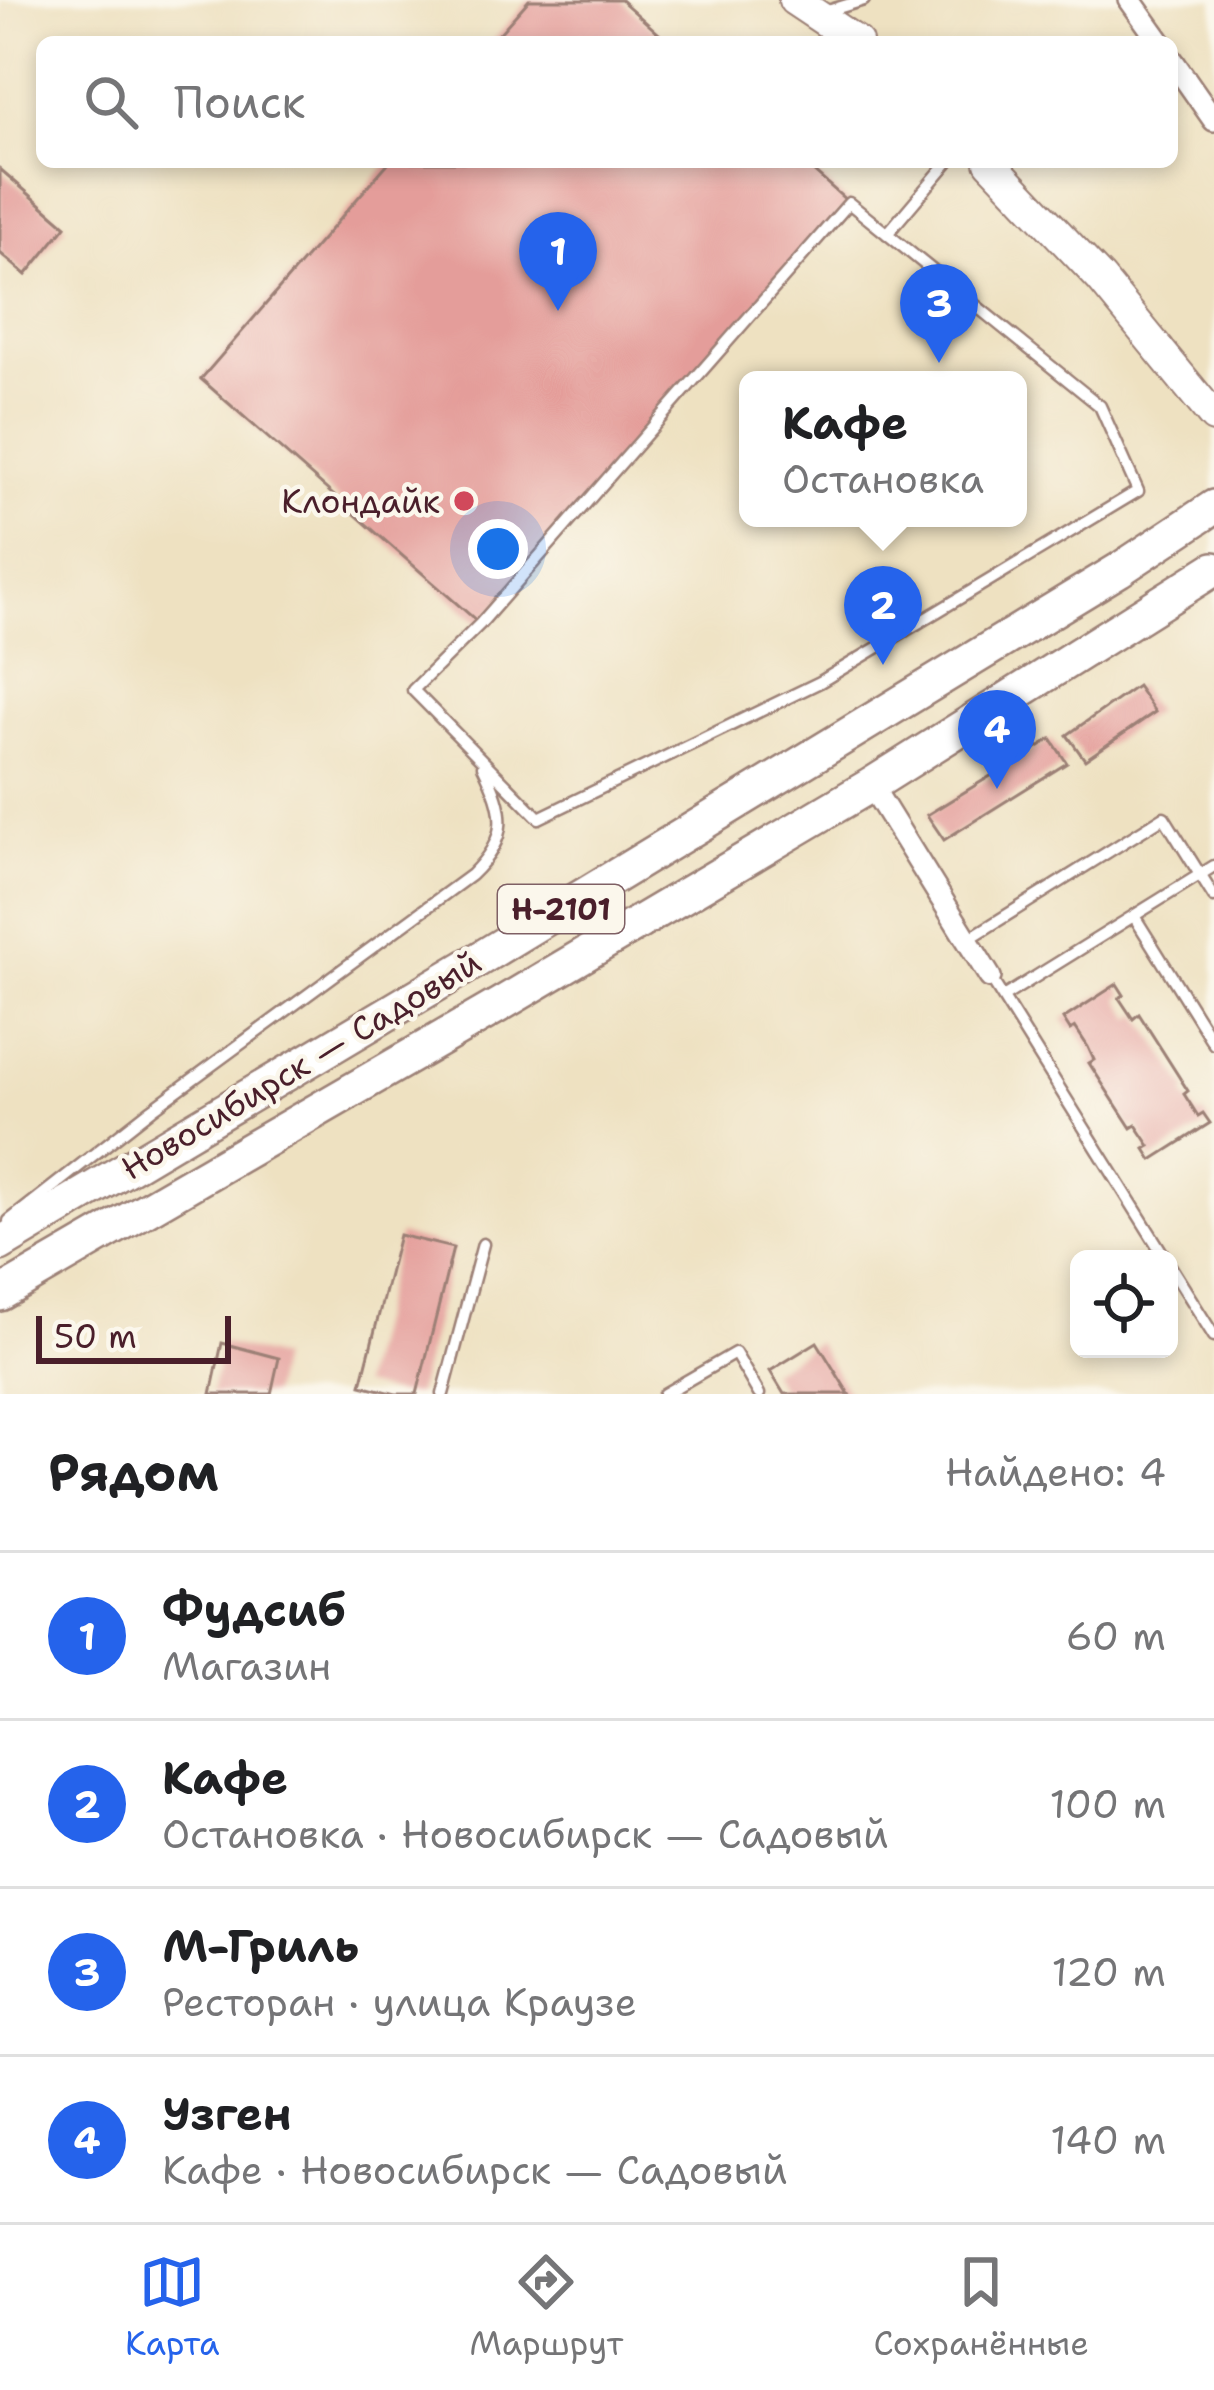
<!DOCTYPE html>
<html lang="ru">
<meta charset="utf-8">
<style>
:root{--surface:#fff;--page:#f6f6f6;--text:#202124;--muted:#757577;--line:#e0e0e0;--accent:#2563eb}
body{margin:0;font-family:"Shantell Sans",sans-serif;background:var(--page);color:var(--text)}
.controls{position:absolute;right:36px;bottom:36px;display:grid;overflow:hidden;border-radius:18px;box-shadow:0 6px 18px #0003}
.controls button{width:108px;height:108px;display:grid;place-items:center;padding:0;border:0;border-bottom:3px solid var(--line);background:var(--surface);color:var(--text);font:60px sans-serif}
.scale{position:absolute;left:36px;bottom:30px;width:195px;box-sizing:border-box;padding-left:12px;border:6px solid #4a1f2b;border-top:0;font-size:33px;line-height:42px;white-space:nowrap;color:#4a1f2b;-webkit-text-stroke:9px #fbf7ec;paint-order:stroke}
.you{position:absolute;left:498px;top:549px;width:42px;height:42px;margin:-30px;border:9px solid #fff;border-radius:50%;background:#1a73e8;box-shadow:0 0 0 18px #1a73e833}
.badge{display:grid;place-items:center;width:78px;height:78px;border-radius:50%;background:var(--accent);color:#fff;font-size:39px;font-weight:700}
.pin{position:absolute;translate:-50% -99px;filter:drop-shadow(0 3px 6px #0008)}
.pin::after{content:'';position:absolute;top:63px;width:42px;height:36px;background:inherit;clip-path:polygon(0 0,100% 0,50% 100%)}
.popup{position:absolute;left:739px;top:371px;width:288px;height:156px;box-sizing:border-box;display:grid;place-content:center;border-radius:18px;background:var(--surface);filter:drop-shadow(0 3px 9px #0005);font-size:39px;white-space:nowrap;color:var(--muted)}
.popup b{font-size:45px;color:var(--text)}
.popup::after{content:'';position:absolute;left:50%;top:100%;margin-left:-24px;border:24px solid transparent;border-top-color:var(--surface)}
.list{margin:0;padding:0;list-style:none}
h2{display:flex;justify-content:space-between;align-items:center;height:156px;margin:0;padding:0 48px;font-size:51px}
h2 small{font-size:39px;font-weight:400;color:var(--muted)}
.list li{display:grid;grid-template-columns:78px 1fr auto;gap:36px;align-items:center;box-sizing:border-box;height:168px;padding:0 48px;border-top:3px solid var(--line)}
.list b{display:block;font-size:45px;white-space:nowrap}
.list p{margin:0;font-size:39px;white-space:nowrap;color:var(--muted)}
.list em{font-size:39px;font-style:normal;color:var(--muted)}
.icon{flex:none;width:66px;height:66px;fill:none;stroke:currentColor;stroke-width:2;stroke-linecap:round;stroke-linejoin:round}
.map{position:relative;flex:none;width:1214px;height:1394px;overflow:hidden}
.search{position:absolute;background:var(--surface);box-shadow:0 6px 18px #0003;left:36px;right:36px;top:36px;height:132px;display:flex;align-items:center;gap:30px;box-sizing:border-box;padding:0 42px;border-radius:18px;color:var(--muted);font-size:45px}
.sheet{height:828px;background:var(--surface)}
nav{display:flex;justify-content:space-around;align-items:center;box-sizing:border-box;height:168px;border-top:3px solid var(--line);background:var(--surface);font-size:33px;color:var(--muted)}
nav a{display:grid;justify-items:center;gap:6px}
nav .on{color:var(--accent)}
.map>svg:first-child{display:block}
</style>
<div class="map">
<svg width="1214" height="1394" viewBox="0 0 1214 1394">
<rect width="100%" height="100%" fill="#fbf7ec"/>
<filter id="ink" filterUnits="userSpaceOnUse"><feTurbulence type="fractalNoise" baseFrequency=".00833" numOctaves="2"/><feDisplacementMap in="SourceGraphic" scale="24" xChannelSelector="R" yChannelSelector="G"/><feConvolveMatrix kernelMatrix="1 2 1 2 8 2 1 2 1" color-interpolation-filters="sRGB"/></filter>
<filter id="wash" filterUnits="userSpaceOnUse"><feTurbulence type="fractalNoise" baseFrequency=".004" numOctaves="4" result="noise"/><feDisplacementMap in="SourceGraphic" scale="48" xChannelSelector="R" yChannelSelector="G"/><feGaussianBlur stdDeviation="2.7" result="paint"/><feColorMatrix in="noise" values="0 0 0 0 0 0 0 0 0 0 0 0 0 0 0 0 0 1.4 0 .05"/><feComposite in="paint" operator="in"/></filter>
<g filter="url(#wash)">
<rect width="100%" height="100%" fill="#eee1c1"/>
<g id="blocks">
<path fill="#e49d9a" d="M 529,0 L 621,0 L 668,42 L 492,42 Z
M 389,162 L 803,162 L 849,203 L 480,624 L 201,379 Z
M 0,169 L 66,226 L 26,275 L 0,253 Z
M 1137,686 L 1155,712 L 1085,760 L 1067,735 Z
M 1051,739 L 1067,763 L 944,840 L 927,815 Z
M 1117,984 L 1124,995 L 1119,998 L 1133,1019 L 1139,1014 L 1188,1091 L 1184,1094 L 1198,1116 L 1203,1113 L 1210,1123 L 1152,1160 L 1145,1149 L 1150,1146 L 1136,1125 L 1131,1128 L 1089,1063 L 1094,1060 L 1088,1047 L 1075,1027 L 1070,1030 L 1063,1019 Z
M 399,1235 L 453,1248 L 417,1394 L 396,1394 L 361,1385 Z
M 817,1342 L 849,1394 L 784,1394 L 770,1371 Z
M 222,1343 L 279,1358 L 271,1394 L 211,1394 Z"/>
</g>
</g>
<g filter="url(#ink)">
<use href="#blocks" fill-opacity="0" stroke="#9c8076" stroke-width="3"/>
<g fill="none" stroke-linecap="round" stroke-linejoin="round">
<defs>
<path id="lane" d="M 821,13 L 864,0
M 849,203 L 1100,406 L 1138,491 L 820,682 L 539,818 L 413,690 L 480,624 Z
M 887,234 L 948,162
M 1134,916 L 1214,1044
M 967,940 L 1164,817 L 1214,897
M 990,977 L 1166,1259
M 1003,997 L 1214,866
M 9,1221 L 152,1109 L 471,875 C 510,837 506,813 483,766
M 1169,1264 L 1214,1336
M 443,1394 L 483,1244
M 664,1394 L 735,1353 L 759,1394"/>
<path id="street" d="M 1130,0 L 1160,42
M 1172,60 L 1214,120
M 871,785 L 990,977"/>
<path id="secondary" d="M 794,0 L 857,42
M 990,162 L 1101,279 L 1214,417"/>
<path id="primary" d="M 0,1244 L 476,961 L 1119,570 L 1214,507
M 0,1294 L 501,1004 L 871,785 L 1214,569"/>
</defs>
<use href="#lane" stroke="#9c8076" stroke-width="15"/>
<use href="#street" stroke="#9c8076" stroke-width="26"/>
<use href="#secondary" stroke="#9c8076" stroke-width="34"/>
<use href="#primary" stroke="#9c8076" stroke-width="38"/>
<use href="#lane" stroke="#fff" stroke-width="10"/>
<use href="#street" stroke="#fff" stroke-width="21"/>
<use href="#secondary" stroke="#fff" stroke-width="30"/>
<use href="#primary" stroke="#fff" stroke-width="33"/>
</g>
</g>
<circle fill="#d1495b" stroke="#fbf7ec" stroke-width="4.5" cx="464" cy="501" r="12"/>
<g text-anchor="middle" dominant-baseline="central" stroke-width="9" stroke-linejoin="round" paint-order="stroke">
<rect fill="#fbf7ec" stroke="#7f6065" stroke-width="3" x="498" y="885" width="126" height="48" rx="9"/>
<g font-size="30" font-weight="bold" fill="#4a1f2b">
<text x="561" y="909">Н-2101</text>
</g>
<g font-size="33" fill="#4a1f2b" stroke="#fbf7ec" text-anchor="end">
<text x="440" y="501">Клондайк</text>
</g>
<g font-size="33" fill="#4a1f2b" stroke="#fbf7ec">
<text transform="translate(301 1065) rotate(-31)">Новосибирск — Садовый</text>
</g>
</g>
</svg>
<div class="controls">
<button><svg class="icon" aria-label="locate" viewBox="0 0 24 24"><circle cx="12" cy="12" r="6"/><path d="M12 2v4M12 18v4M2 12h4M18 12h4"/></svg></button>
</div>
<div class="scale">50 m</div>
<div class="you"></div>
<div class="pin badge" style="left:558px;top:311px">1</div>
<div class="pin badge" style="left:883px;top:665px">2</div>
<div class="popup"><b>Кафе</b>Остановка</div>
<div class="pin badge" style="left:939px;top:363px">3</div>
<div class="pin badge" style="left:997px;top:789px">4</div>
<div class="search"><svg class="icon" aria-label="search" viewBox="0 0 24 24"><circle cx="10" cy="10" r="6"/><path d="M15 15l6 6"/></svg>Поиск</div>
</div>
<section class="sheet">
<h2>Рядом<small>Найдено: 4</small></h2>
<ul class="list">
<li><span class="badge">1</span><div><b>Фудсиб</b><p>Магазин</p></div><em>60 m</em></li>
<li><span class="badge">2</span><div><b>Кафе</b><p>Остановка · Новосибирск — Садовый</p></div><em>100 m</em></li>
<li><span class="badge">3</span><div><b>М-Гриль</b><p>Ресторан · улица Краузе</p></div><em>120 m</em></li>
<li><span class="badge">4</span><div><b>Узген</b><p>Кафе · Новосибирск — Садовый</p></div><em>140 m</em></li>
</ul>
</section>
<nav>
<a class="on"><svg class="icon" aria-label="map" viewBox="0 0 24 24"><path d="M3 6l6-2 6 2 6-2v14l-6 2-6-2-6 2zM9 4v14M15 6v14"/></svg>Карта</a>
<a><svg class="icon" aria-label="directions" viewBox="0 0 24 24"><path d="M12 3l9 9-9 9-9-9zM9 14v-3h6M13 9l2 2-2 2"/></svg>Маршрут</a>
<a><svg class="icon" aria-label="saved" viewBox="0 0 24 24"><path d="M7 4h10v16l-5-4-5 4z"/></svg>Сохранённые</a>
</nav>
